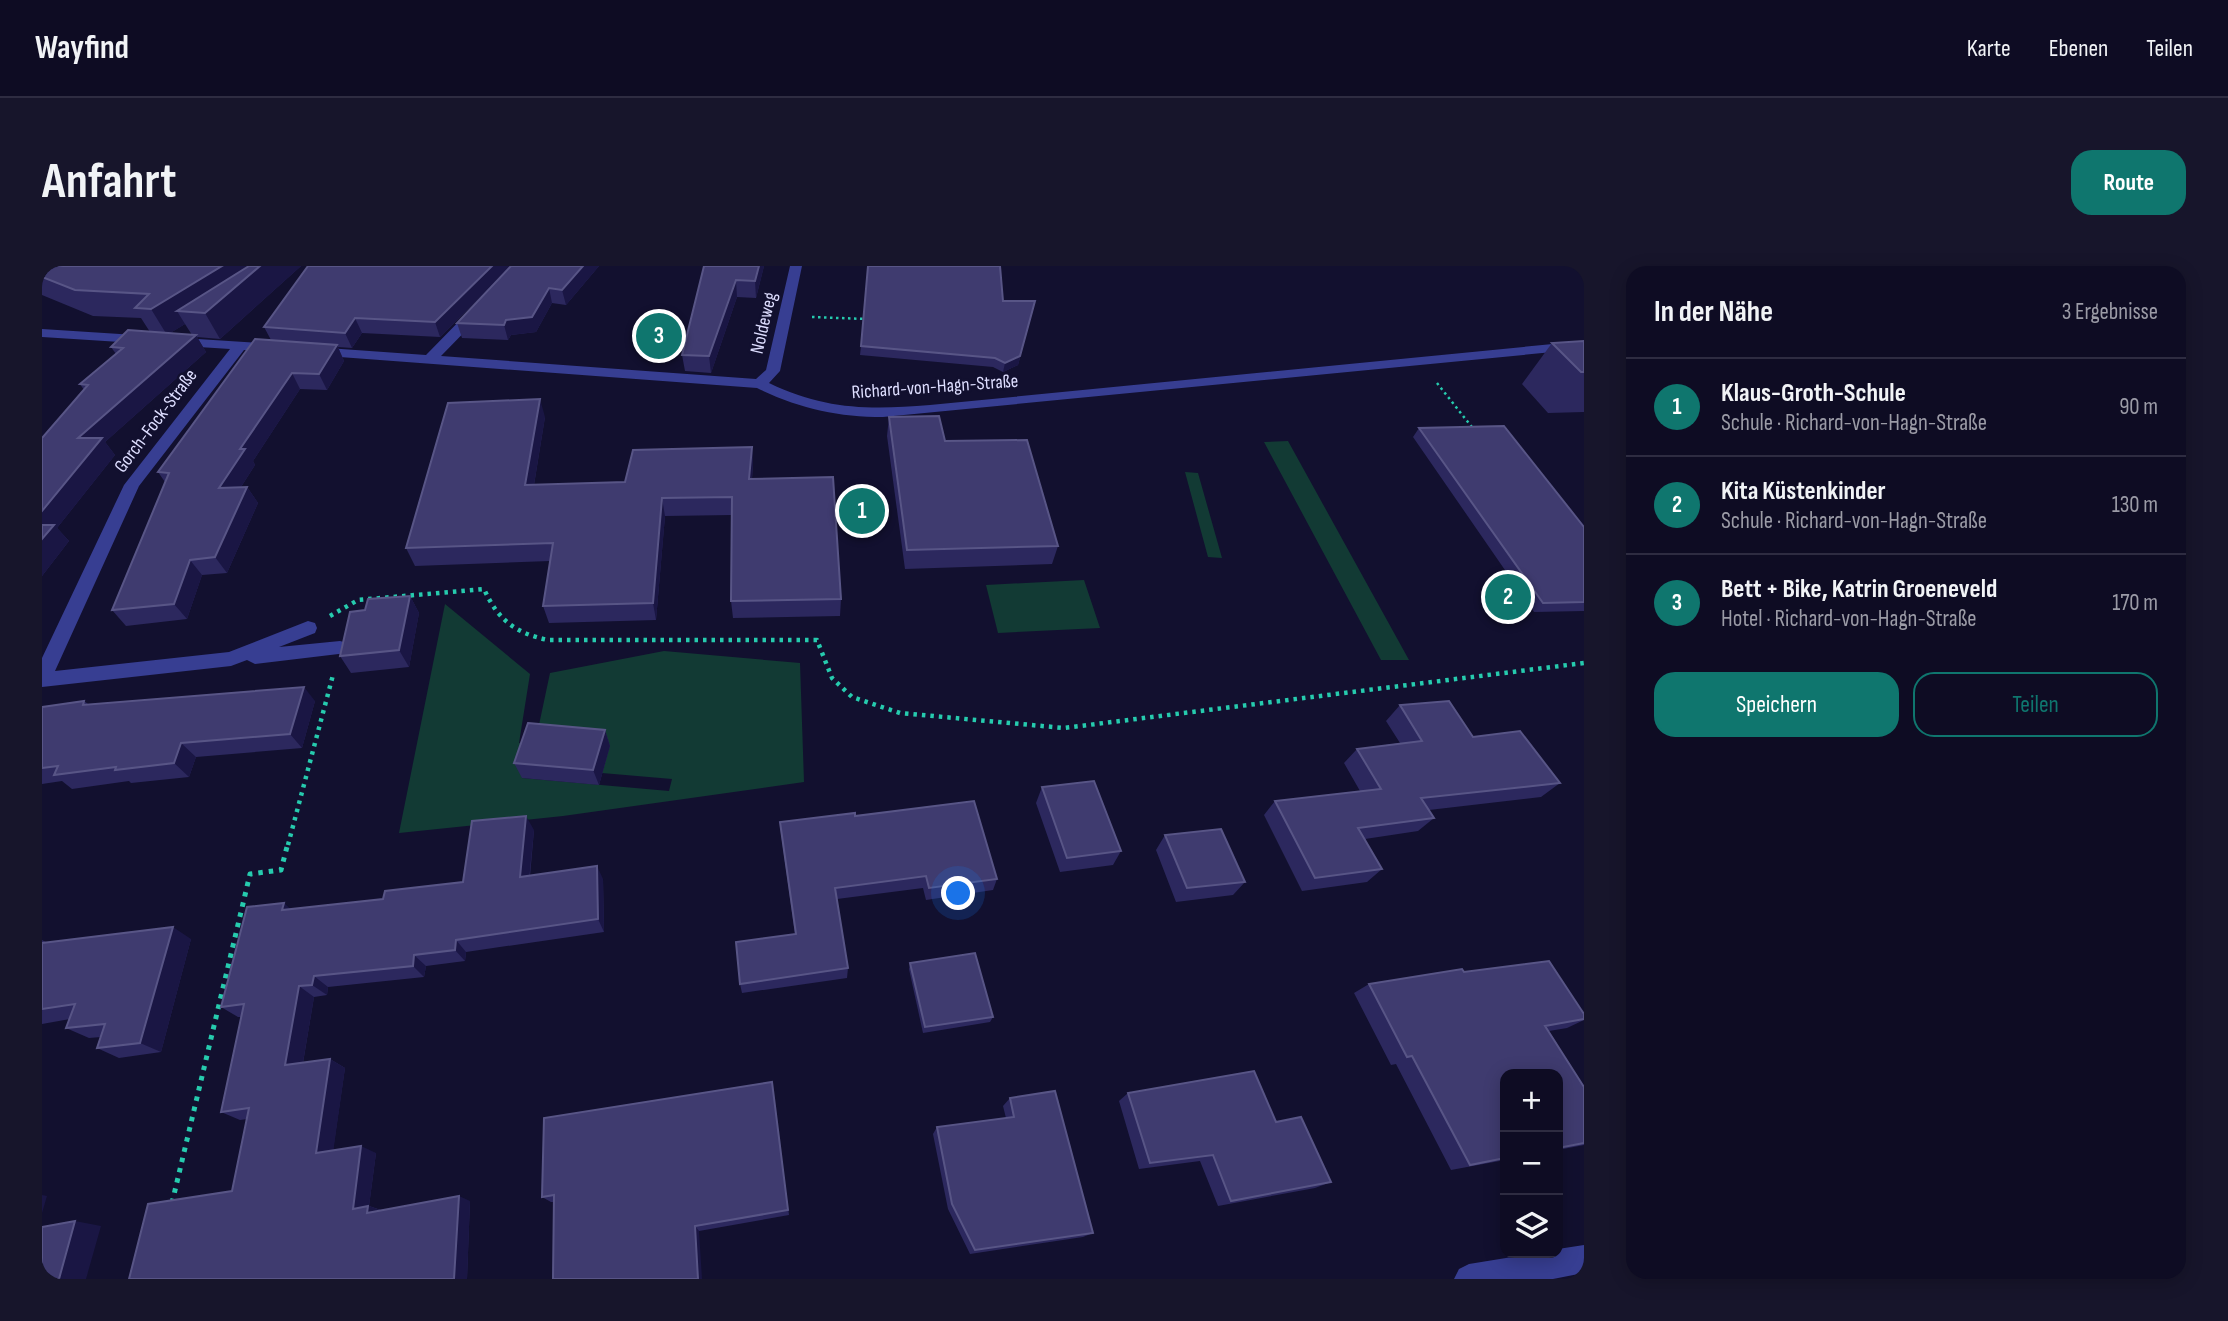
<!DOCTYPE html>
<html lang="de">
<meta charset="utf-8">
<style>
:root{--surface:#0e0c23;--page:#17152b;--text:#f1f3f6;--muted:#9b9ba6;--line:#2e2c41;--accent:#0f766e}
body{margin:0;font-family:"Sofia Sans Condensed",sans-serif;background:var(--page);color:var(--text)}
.controls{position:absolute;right:21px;bottom:21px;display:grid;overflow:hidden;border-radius:14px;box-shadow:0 4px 18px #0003}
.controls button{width:63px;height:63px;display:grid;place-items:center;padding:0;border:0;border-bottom:2px solid var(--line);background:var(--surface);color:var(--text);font:35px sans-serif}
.you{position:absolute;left:917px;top:628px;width:24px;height:24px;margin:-18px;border:5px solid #fff;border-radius:50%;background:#1a73e8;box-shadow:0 0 0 10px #1a73e833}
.badge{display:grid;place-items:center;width:46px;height:46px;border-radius:50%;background:var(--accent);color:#fff;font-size:23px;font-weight:700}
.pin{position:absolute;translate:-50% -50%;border:4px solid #fff;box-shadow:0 2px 7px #0006}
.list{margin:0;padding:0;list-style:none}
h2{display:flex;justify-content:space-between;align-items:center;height:91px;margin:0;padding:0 28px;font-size:30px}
h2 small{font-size:23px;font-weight:400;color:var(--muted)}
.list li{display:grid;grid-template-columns:46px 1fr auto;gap:21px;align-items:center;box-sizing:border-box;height:98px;padding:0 28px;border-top:2px solid var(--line)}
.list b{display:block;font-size:26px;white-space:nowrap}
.list p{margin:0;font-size:23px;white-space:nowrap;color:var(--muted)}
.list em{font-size:23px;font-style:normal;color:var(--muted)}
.actions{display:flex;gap:14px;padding:21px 28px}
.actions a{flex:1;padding:16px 0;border:2px solid var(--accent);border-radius:21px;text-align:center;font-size:24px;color:var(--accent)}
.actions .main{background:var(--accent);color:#fff}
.icon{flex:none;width:38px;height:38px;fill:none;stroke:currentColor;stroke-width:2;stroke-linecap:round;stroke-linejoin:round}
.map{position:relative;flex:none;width:1542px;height:1013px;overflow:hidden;border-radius:21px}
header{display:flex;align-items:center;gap:42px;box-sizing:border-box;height:98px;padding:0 35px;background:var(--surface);border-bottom:2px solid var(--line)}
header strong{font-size:33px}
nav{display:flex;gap:38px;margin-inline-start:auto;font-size:24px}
.intro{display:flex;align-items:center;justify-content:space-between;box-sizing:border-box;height:168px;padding:0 42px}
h1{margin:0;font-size:49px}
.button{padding:18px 32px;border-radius:21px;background:var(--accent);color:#fff;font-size:24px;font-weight:700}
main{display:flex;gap:42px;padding:0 42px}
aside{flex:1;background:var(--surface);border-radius:21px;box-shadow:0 4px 18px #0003}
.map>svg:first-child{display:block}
</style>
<header>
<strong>Wayfind</strong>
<nav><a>Karte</a><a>Ebenen</a><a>Teilen</a></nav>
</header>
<div class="intro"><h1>Anfahrt</h1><a class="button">Route</a></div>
<main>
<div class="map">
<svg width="1542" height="1013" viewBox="0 0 1542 1013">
<rect width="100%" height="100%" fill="#12102f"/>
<path fill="#123a34" d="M 1246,175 L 1367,394 L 1339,394 L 1222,176 Z
M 1143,206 L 1156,207 L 1180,292 L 1166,291 Z
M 1042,314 L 1058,362 L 956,367 L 944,319 Z
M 403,338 L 488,408 L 477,477 L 492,477 L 480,512 L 627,525 L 630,513 L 560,507 L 567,480 L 494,473 L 508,407 L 622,385 L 758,397 L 762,516 L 521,550 L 357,567 Z"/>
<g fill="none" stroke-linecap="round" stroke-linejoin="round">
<path stroke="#26cbae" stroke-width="2.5" stroke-dasharray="2.5 3.5" stroke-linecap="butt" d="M 770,51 L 824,53
M 1395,117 L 1433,165"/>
<path stroke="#26cbae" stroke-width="4.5" stroke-dasharray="3.5 5" stroke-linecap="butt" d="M 288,350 L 316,334 L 442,323 C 456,354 473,367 506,374 L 775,374 L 790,412 L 810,431 L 858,447 L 1022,462 L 1542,397
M 246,579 L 291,409"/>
<path stroke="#26cbae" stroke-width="5" stroke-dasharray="4.5 6" stroke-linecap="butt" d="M 130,937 L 208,608 L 239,604 L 246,577"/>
<path fill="#373e92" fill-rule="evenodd" d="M 748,0 L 760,0 L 738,105 L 727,117 C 783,144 828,144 888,139 L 1542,75 L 1542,83 L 841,151 C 796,151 756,142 715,122 L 271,89 L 264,85 L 271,81 L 384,89 L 431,41 L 436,40 L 443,44 L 441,47 L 399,90 L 714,113 L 724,104 Z
M 0,63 L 235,78 L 242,82 L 235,86 L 202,84 L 97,220 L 13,405 L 187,386 L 266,355 L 273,357 L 275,362 L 273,367 L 237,381 L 298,375 L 305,377 L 307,382 L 305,387 L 213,398 L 205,394 L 189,400 L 0,421 L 0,392 L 82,219 L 188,83 L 0,71 Z
M 1542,979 L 1542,1007 L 1511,1013 L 1412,1013 L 1417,1003 L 1427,998 L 1494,987 L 1516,987 L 1516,983 Z"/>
</g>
<path fill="#2c285e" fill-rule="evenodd" d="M 0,0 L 259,0 L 178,73 L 155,71 L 164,86 L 63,176 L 73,189 L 15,262 L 27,275 L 0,310 L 0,172 L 42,124 L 38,118 L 74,88 L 69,81 L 108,66 L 99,52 L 51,50 L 0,29 ZM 143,58 L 150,69 L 128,67 Z
M 266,0 L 557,0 L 524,39 L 510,37 L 494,66 L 469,69 L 466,74 L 420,72 L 415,57 L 469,0 L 398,71 L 320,67 L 310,82 L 296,81 L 302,95 L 285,124 L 258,123 L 211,195 L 213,199 L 199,221 L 205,221 L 216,237 L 185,307 L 160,309 L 145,353 L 84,360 L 70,344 L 123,216 L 116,206 L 229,74 L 222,61 Z
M 662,0 L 722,0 L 714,32 L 695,31 L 669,107 L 643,105 L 640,89 Z
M 961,35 L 991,44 L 976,99 L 961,106 L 951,101 L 818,89 L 819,80 Z
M 1542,75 L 1542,146 L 1506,147 L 1480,118 L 1510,77 Z
M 503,151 L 492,219 L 583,216 L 710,181 L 711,199 L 710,213 L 799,333 L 798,350 L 691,352 L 689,335 L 690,249 L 623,250 L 614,354 L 507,357 L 501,340 L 508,295 L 373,300 L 364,282 Z
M 847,151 L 903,175 L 1016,280 L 1010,298 L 863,303 L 845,170 Z
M 1377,162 L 1542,261 L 1542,345 L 1492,346 L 1371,171 Z
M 368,330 L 377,347 L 367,401 L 309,407 L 298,390 L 323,344 Z
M 42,435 L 46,438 L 273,435 L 260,482 L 154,491 L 147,511 L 89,517 L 87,515 L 30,523 L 20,515 L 0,518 L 0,441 Z
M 1358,439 L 1431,471 L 1518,517 L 1499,531 L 1387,544 L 1392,552 L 1376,565 L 1323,573 L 1340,603 L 1325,616 L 1260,625 L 1222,549 L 1233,535 L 1318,525 L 1302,497 L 1315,483 L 1358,477 L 1344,455 Z
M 563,464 L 568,480 L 557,519 L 480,512 L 472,497 Z
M 1000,521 L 1079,585 L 1071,599 L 1018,606 L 994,537 Z
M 813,550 L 955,613 L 951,624 L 884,634 L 881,622 L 795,633 L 806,702 L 805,712 L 700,727 L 698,718 L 753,668 L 739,568 L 738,556 Z
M 492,564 L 488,610 L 561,613 L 562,666 L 424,686 L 423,695 L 384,700 L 382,711 L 286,721 L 285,729 L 272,731 L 261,797 L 288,793 L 303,802 L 291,884 L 334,887 L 327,940 L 339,944 L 428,935 L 425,1013 L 87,1013 L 190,925 L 205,853 L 198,854 L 179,846 L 199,751 L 196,751 L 179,741 L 249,643 L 341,633 L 421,616 Z
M 1123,569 L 1203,616 L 1191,629 L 1134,636 L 1114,584 Z
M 149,673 L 119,786 L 77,792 L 55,782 L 59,771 L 47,772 L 24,762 L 28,753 L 0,758 L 0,674 L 6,677 Z
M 868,697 L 951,751 L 948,756 L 881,767 L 867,703 Z
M 1422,706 L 1542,748 L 1542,754 L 1525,762 L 1507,765 L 1542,821 L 1542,879 L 1516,884 L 1516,808 L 1463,808 L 1463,894 L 1409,904 L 1354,798 L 1349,799 L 1312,727 L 1327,718 Z
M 730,816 L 747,949 L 657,965 L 512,936 L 509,936 L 500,931 Z
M 1086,827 L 1234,856 L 1289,916 L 1273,922 L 1176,940 L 1158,895 L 1097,903 L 1077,835 Z
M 968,832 L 1051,967 L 1041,971 L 928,988 L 906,943 L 891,868 L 895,861 L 964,852 L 961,840 Z"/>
<path fill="#1a1644" d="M 180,0 L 259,0 L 178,73 L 163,47 L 135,45 L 143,58 L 125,69 L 109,43 Z
M 450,0 L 469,0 L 398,71 L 393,56 Z
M 541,0 L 557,0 L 524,39 L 520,24 Z
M 717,0 L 722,0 L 714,32 L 713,15 Z
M 694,14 L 695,31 L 669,107 L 667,90 Z
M 507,22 L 510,37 L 494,66 L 469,69 L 466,74 L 462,59 L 464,54 Z
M 991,44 L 976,99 L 961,106 L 963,97 Z
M 313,52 L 320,67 L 310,82 L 303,67 Z
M 154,69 L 164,86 L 63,176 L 73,189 L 15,262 L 27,275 L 0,310 L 0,245 L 36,172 Z
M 295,79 L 302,95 L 285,124 L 277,108 Z
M 250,107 L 258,123 L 211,195 L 213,199 L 188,238 L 177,222 L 198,183 Z
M 498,133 L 503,151 L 489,237 L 483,219 Z
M 710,181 L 711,199 L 708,230 L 707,213 Z
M 205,221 L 216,237 L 185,307 L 173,291 Z
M 620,232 L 623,250 L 614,354 L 611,337 Z
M 148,294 L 160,309 L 145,353 L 132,338 Z
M 368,330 L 377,347 L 367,401 L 357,384 Z
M 262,421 L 273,435 L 260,482 L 248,468 Z
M 563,464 L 568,480 L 557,519 L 551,504 Z
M 139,477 L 154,491 L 147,511 L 132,497 Z
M 484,550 L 492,564 L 486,624 L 478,611 Z
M 555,600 L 561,613 L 562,666 L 556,653 Z
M 242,637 L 256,650 L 240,644 Z
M 131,661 L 149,673 L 119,786 L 98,777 Z
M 414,674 L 424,686 L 423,695 L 413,684 Z
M 372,689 L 384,700 L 382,711 L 371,700 Z
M 272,710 L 286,721 L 285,729 L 270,719 Z
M 257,720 L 272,731 L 259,808 L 243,799 Z
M 288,793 L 303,802 L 290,894 L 274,887 Z
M 319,880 L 334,887 L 327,940 L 341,945 L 340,952 L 311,943 Z
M 0,929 L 5,930 L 0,947 Z
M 417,930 L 428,935 L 425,1013 L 412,1013 Z
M 33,955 L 59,960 L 44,1013 L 17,1013 Z
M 653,960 L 657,965 L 660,1013 L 656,1013 Z"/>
<path fill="#3f3b6f" stroke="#585586" stroke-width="2" d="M 0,0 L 180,0 L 109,43 L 93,42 L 107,28 L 33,24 L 0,11 Z
M 207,0 L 218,0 L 163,47 L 135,45 Z
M 266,0 L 450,0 L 393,56 L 313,52 L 303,67 L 222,61 Z
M 469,0 L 541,0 L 520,24 L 507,22 L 490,51 L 464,54 L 462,59 L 415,57 Z
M 662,0 L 717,0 L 713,15 L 694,14 L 667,90 L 640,89 Z
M 826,0 L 958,0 L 961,35 L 993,35 L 978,90 L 963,97 L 953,92 L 819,80 Z
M 86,64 L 154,69 L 36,172 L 60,172 L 0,245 L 0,172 L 46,119 L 38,118 L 81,82 L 69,81 Z
M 213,73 L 295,79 L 277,108 L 250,107 L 198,183 L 203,183 L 177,222 L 205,221 L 173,291 L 148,294 L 132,338 L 70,344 L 127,207 L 116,206 Z
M 1542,75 L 1542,106 L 1539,106 L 1510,77 Z
M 498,133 L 483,219 L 583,216 L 591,184 L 710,181 L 707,213 L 791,211 L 799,333 L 689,335 L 690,231 L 620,232 L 611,337 L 501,340 L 511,277 L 364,282 L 406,137 Z
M 897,150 L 903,175 L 985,174 L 1016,280 L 865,284 L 847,151 Z
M 1462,160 L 1542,261 L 1542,336 L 1501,337 L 1377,162 Z
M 0,259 L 12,259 L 0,273 Z
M 368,330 L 357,384 L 298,390 L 308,346 L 323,344 L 326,333 Z
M 262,421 L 248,468 L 139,477 L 132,497 L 73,504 L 74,501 L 12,509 L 16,500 L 0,502 L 0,441 L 42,435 L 41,439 Z
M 1407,435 L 1431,471 L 1478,465 L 1518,517 L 1379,532 L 1392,552 L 1316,562 L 1340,603 L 1273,612 L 1233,535 L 1339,523 L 1315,483 L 1380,475 L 1358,439 Z
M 486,457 L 563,464 L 551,504 L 472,497 Z
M 1052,515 L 1079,585 L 1025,592 L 1000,521 Z
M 932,535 L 955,613 L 887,622 L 884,610 L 793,622 L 806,702 L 698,718 L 694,676 L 754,668 L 738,556 L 813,547 L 813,550 Z
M 484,550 L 478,611 L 555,600 L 556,653 L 414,674 L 413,684 L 372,689 L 371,700 L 272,710 L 270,719 L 257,720 L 243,799 L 288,793 L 274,887 L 319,880 L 311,943 L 326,940 L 325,947 L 417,930 L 412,1013 L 87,1013 L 106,938 L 190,925 L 207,842 L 179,846 L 202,738 L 179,741 L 205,641 L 242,637 L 240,644 L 341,633 L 343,625 L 421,616 L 430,555 Z
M 1179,563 L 1203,616 L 1145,622 L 1123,569 Z
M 131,661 L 98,777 L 55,782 L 63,758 L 24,762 L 33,738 L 0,743 L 0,677 Z
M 933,687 L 951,751 L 883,761 L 868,697 Z
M 1507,695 L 1542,748 L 1542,753 L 1503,760 L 1542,821 L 1542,877 L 1516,882 L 1516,808 L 1463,808 L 1463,892 L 1428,899 L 1370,790 L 1365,791 L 1327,718 L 1420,703 L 1422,706 Z
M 1212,805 L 1234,856 L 1259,851 L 1289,916 L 1189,935 L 1171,889 L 1108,897 L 1086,827 Z
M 730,816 L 746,944 L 653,960 L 656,1013 L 511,1013 L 512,929 L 500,931 L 502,852 Z
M 1013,825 L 1051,967 L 933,984 L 910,938 L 895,861 L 972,851 L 968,832 Z
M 33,955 L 17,1013 L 0,1013 L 0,961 Z"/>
<g text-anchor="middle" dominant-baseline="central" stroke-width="5" stroke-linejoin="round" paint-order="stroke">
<g font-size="19" fill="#dedeff" stroke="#12102f">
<text transform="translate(722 57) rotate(-77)">Noldeweg</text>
<text transform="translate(893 121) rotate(-4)">Richard-von-Hagn-Straße</text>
<text transform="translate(114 155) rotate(-53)">Gorch-Fock-Straße</text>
</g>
</g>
</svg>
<div class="controls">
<button>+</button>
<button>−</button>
<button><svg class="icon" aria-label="layers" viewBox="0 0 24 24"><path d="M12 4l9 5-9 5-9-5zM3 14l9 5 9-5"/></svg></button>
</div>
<div class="you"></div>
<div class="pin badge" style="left:820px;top:245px">1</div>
<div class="pin badge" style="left:1466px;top:331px">2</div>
<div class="pin badge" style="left:617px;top:70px">3</div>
</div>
<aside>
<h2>In der Nähe<small>3 Ergebnisse</small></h2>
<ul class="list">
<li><span class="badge">1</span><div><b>Klaus-Groth-Schule</b><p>Schule · Richard-von-Hagn-Straße</p></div><em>90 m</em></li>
<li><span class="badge">2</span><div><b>Kita Küstenkinder</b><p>Schule · Richard-von-Hagn-Straße</p></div><em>130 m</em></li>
<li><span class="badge">3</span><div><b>Bett + Bike, Katrin Groeneveld</b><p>Hotel · Richard-von-Hagn-Straße</p></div><em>170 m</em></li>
</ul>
<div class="actions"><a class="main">Speichern</a><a>Teilen</a></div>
</aside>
</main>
